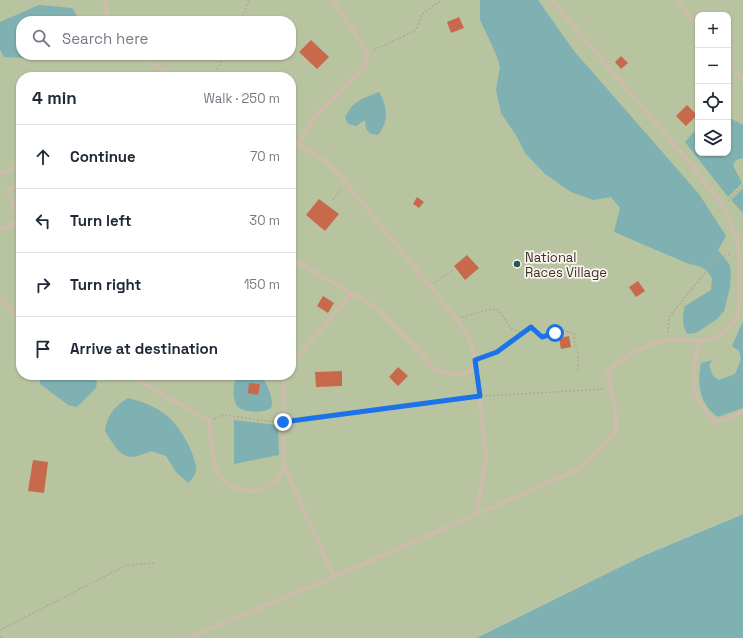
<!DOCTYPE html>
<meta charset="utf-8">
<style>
:root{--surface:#fff;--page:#f2f2f3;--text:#1f2937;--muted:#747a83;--line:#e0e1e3}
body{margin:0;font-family:"Space Grotesk",sans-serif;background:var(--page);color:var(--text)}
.controls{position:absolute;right:12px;top:12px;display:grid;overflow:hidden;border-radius:8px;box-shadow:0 1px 3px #0004}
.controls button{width:36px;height:36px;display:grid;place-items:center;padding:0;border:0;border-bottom:1px solid var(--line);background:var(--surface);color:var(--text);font:20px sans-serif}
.stop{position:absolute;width:12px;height:12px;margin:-9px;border:3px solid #1a73e8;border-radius:50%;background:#fff}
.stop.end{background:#1a73e8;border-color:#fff;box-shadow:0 1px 4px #0008}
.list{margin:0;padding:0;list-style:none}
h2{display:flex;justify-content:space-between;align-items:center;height:52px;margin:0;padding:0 16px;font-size:17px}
h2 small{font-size:13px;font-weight:400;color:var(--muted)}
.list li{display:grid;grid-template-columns:26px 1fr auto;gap:12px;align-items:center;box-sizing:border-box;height:64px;padding:0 16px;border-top:1px solid var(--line)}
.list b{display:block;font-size:15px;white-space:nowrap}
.list em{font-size:13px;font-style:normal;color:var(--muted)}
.icon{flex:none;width:22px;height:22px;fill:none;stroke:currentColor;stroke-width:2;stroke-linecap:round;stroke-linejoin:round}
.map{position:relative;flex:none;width:743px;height:638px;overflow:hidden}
.search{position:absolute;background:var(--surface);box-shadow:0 1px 3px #0004;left:16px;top:16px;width:280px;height:44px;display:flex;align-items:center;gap:10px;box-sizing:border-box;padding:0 14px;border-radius:16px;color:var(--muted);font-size:15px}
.panel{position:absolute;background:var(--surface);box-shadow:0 1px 3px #0004;left:16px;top:72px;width:280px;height:308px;border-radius:16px}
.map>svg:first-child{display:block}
</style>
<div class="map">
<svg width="743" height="638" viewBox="0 0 743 638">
<rect width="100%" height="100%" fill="#f4ebe1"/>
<path fill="#b8c4a0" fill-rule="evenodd" d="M 0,0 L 743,0 L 743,514 L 640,557 L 476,638 L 0,638 ZM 698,15 L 728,15 L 728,153 L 698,153 ZM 21,21 L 291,21 L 291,55 L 21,55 ZM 21,77 L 291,77 L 291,375 L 21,375 Z"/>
<path fill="#7fb0b2" d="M 480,0 L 538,0 L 574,51 L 699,194 L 726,236 L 718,250 L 730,265 L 731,272 L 730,288 L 724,311 L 717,319 L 696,333 L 687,334 C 682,324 682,316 685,306 L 711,290 L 712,278 C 706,268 701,266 689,264 L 614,232 L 620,208 L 611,197 L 593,200 L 571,192 L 545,174 L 525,153 L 517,137 L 501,113 L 496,90 L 500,67 L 496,54 L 480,20 Z
M 39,5 L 72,8 L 80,21 L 21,21 L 21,55 L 29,55 L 26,58 L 4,57 L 0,50 L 0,22 Z
M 379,92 C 388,107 389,121 378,135 L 371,134 L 366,129 L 365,120 L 356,126 L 348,124 L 345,118 C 353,100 362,99 379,92 Z
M 728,117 L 743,125 L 743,158 L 736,160 L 733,165 L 742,183 L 728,197 L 685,142 L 698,127 L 698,153 L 728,153 Z
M 743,188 L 743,213 L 731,200 Z
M 743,321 L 743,408 L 718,417 C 699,404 697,384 701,363 L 712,360 L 709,365 L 713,376 L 719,380 L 735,374 L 741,360 L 739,351 L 732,346 Z
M 39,375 L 91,375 L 97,382 L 96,388 L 77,407 L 68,405 L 40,384 Z
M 239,375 L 260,375 C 266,381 275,400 271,408 C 265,413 244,413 238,407 C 232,401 232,380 239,375 Z
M 128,398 C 141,401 154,406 165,414 C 178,423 194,451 196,467 C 197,474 192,479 188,483 L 176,472 L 166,456 L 151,451 C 123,464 120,454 105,431 C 108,414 113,408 128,398 Z
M 234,420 L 278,425 L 279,455 L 234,464 Z
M 743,514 L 743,638 L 476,638 L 640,557 Z"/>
<path fill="#c8694b" d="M 459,17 L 464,28 L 451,33 L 447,22 Z
M 311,40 L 329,57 L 317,69 L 299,52 Z
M 621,56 L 628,63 L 621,69 L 615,62 Z
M 687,105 L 697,115 L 686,126 L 676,116 Z
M 417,197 L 424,202 L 419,208 L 413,204 Z
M 319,199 L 339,214 L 325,231 L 306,215 Z
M 467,255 L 479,268 L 465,280 L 454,266 Z
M 638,281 L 645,291 L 636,297 L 629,287 Z
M 323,296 L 334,303 L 328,313 L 317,306 Z
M 569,336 L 571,347 L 561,349 L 559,338 Z
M 398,367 L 408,376 L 398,386 L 389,377 Z
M 342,371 L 342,386 L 316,387 L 315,372 Z
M 249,383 L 260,384 L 258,395 L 248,393 Z
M 33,460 L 48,462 L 44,493 L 28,491 Z"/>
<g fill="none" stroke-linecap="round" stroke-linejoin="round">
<path stroke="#b9a596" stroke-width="1.5" stroke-dasharray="2 2" stroke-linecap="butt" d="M 241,21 L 249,0
M 374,50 L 416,30 L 422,14 L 442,0
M 213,77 L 225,55
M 333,200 L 341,188
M 728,201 L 743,185
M 434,283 L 453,270
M 462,317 C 474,315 487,307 499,310 L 510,328 L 522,333
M 668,333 L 669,317 L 705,273 L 709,263 L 731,253
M 481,358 L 497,352 L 531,327 L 542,337 L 562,330 L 575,334 L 574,341 L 578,351 L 578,370
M 485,396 L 605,389
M 214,419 L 223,415 L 277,422
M 291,421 L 474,397
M 0,630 L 127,565 L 155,563
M 0,636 L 1,638"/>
<path stroke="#cdbbac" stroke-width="4" d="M 104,0 L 109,21
M 676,0 L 698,26
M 138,55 L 175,77
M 728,62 L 743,79
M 291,139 L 326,162 L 345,182 L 456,318 C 467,334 478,350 472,370 L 464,374 L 450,374 L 434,368 L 378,309 L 291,258
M 299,143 L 313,118 L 366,64 L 368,53 L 333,0
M 0,174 L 21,166
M 21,184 L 7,190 L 21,224
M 0,229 L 20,221
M 0,298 L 21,320
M 700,341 C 691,376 687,396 716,422 L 743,412
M 475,362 L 486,457 L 477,514
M 291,365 L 352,293
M 129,375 L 209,421 C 211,436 211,471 223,481 C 232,489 248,490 259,492 L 277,479 L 284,466 L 284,375
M 284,466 L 334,577
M 187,638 L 334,577 L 570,473 L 584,465 L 615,432 C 619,418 611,388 607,373 L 616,364 L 632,353 L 653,344 L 668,339 L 700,341 L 717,337 L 728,329 L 738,315 L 740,268 L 737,238 L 723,206 L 689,162 L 551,0"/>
</g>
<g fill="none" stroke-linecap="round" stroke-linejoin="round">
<path stroke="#1a73e8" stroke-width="5" d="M 283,422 L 480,396 L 475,360 L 497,352 L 531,327 L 542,337 L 555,333"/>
</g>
<circle fill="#1f5a5e" stroke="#fbf5ee" stroke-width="1.5" cx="517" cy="264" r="4"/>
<g text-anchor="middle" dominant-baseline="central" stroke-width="3.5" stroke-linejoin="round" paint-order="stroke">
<g font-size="13" fill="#3b302b" stroke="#fbf5ee" text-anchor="start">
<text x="525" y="257">National<tspan x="525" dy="15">Races Village</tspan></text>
</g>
</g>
</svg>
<div class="controls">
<button>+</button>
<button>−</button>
<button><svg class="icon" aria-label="locate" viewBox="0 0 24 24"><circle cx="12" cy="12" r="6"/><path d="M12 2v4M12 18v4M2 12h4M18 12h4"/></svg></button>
<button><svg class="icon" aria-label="layers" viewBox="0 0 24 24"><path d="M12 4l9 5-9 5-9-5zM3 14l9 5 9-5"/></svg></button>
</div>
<div class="stop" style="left:555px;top:333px"></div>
<div class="stop end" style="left:283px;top:422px"></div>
<div class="search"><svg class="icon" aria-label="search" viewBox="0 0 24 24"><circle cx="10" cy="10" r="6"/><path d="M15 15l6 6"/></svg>Search here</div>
<section class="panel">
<h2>4 min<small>Walk · 250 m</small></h2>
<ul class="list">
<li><svg class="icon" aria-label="ahead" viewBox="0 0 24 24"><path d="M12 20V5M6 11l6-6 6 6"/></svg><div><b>Continue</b></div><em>70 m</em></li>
<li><svg class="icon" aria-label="left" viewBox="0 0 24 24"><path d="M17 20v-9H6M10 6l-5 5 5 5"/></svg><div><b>Turn left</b></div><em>30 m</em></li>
<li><svg class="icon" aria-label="right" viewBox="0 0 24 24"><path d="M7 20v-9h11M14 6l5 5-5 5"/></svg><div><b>Turn right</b></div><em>150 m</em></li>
<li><svg class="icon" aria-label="arrive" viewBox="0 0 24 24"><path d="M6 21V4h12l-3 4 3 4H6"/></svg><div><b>Arrive at destination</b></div></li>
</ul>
</section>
</div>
